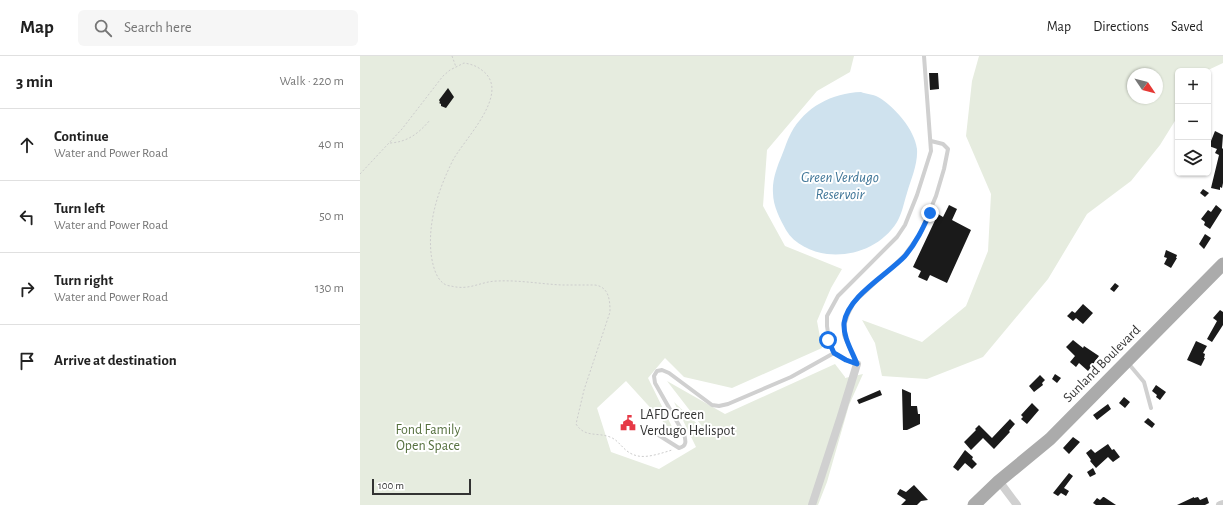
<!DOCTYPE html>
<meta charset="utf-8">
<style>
:root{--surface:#fff;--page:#f6f6f6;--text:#222;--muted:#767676;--line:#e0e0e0}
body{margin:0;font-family:"Alegreya Sans",sans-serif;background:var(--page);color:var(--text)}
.controls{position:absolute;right:12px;top:12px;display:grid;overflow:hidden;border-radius:6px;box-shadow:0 1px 3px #0004}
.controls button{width:36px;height:36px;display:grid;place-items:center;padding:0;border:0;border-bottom:1px solid var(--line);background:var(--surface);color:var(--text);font:20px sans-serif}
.compass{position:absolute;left:767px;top:12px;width:36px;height:36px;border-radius:50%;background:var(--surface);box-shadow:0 1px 3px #0004;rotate:125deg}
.scale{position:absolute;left:12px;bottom:10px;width:99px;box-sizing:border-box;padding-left:4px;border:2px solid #333;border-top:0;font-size:11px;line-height:14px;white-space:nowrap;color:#333;-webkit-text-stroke:3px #fff;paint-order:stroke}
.stop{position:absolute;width:12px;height:12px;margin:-9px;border:3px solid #1a73e8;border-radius:50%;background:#fff}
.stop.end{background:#1a73e8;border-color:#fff;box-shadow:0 1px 4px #0008}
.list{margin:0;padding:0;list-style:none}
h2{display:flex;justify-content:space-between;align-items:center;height:52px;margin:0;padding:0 16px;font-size:17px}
h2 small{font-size:13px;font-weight:400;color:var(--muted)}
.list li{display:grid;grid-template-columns:26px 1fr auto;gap:12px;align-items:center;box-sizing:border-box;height:72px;padding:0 16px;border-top:1px solid var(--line)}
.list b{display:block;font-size:15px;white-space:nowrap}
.list p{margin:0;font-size:13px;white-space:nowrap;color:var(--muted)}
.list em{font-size:13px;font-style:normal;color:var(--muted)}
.icon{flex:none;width:22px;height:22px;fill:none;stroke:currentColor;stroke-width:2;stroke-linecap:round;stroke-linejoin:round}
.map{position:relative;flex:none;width:863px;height:449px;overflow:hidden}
header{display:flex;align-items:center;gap:24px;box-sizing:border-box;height:56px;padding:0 20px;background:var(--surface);border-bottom:1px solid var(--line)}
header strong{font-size:19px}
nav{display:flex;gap:22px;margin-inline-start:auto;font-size:14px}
.search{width:280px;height:36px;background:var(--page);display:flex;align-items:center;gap:10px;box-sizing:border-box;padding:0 14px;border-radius:6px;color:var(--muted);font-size:15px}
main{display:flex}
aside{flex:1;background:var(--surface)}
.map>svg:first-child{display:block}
</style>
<header>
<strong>Map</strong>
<div class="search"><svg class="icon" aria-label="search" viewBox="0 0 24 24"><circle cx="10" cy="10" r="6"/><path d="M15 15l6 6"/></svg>Search here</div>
<nav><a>Map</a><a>Directions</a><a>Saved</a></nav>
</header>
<main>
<aside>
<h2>3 min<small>Walk · 220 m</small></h2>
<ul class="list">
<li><svg class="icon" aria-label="ahead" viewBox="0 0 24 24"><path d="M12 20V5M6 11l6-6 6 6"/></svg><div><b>Continue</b><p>Water and Power Road</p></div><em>40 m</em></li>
<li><svg class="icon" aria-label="left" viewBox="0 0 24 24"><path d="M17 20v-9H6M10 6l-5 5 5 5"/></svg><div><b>Turn left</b><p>Water and Power Road</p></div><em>50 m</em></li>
<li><svg class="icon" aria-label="right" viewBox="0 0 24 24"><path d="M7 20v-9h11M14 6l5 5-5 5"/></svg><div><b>Turn right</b><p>Water and Power Road</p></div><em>130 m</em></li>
<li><svg class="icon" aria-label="arrive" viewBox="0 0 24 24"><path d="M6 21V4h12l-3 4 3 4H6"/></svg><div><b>Arrive at destination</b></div></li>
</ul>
</aside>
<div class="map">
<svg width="863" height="449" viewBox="0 0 863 449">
<rect width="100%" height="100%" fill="#fff"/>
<path fill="#e6ecdf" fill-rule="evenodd" d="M 0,0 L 494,0 L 490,16 L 457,35 L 407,94 L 403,150 L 425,190 L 482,213 L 471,232 L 457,265 L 462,292 L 372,332 L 324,321 L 305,302 L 288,322 L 317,381 L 266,325 L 237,352 L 251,396 L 299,413 L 336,391 L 314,346 L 348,378 L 307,325 L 365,358 L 475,308 L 485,321 L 485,322 L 503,318 L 489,349 L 467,426 L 458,449 L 0,449 Z
M 619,0 L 863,0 L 863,7 L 846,15 L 818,15 L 818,60 L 800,89 L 771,125 L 727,158 L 688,223 L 623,301 L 567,323 L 522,320 L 515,287 L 502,264 L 562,286 L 606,250 L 628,195 L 631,138 L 606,80 L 612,25 ZM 773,18 L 797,18 L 797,42 L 773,42 Z"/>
<path fill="#cfe2ee" d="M 501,36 C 506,38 513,38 518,41 C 534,50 555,74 557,93 C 558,108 551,123 547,137 C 544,146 542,158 537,166 C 522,190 494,201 467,198 C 452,196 434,188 426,174 C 420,163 413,150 413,137 C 412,124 417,111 422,99 C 425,92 427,84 431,77 C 445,51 472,37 501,36 Z"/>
<path fill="#1a1a1a" d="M 569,17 L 578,17 L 579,33 L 570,34 Z
M 88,32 L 94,41 L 86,52 L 81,50 L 81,48 L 79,47 L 80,46 L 79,44 Z
M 855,75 L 863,79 L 862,92 L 863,93 L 863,127 L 862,132 L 860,131 L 860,134 L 851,132 L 859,99 L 855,97 L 857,93 L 849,90 Z
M 843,133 L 849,137 L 845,141 L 840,137 Z
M 589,149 L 597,153 L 592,164 L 611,174 L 587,227 L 570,219 L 567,225 L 558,221 L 561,215 L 553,211 L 578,158 L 583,161 Z
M 856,149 L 862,154 L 850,173 L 844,169 L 845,166 L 841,163 L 848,154 L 851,156 Z
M 845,178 L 851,182 L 844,193 L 839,188 Z
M 806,194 L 817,199 L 816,202 L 817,202 L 811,212 L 804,208 L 807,202 L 804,201 Z
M 755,227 L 759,230 L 754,236 L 750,233 Z
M 723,248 L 733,257 L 723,268 L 716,262 L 713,265 L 707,260 L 712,255 L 715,257 Z
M 860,254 L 863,256 L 863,269 L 852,286 L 847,283 L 857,265 L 853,262 Z
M 713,284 L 723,292 L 724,290 L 739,300 L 728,315 L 719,307 L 716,311 L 710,306 L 715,300 L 706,291 Z
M 836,285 L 847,290 L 843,297 L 845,298 L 844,302 L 845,302 L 841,310 L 827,304 Z
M 695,318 L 701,322 L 697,327 L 692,323 Z
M 680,319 L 685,324 L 682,327 L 683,329 L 674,336 L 669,330 Z
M 796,329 L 806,336 L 800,344 L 796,341 L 797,339 L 792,335 Z
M 542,333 L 551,337 L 551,350 L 557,350 L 558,358 L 560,358 L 560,368 L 547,374 L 543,374 Z
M 520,334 L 522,339 L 499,348 L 497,344 Z
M 764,341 L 770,346 L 765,352 L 759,347 Z
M 672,347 L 679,354 L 667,368 L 661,363 L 663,361 L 661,359 Z
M 748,348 L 751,353 L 737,364 L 733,359 Z
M 788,362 L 795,368 L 792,372 L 784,366 Z
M 650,363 L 655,368 L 649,375 L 650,376 L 634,393 L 623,382 L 611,394 L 604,386 L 616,374 L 615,373 L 619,369 L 632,382 Z
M 713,381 L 720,386 L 709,398 L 703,392 Z
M 748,388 L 752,394 L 754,393 L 760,401 L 753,406 L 748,401 L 736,412 L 730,405 L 731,404 L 726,397 L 731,393 L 735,397 Z
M 605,394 L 613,401 L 612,403 L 617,408 L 612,413 L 605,407 L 598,415 L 593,411 Z
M 733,412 L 736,418 L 730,421 L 727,416 Z
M 709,417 L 713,420 L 704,432 L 709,435 L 706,440 L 701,437 L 698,440 L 693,437 Z
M 554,429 L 568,444 L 561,445 L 557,449 L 541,449 L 546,444 L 537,438 L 540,433 L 546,436 Z
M 743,441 L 744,441 L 756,449 L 736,449 L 733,447 L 737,442 L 740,444 Z
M 834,441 L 834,442 L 838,441 L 840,444 L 847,441 L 849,447 L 845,449 L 817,449 Z"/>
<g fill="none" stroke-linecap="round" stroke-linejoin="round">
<path stroke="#cdcdcd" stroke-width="1" stroke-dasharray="2 2" stroke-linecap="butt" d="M 92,0 L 96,11
M 30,87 C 48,86 59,77 70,64
M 0,118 L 42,73 L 83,20 L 90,14 L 104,7 C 111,8 117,10 123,15 C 152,38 102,85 92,106 C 78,135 68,165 71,197 C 72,206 75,221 83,227 C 85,229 89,230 91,230 C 110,235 121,225 138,225 C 159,224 181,228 202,229 C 213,229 224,229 235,229 C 249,231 250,244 250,256 L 224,334 L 216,368 C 225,382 237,376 250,381 C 261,385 263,397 278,400 C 288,402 302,397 312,394"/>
<path stroke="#d0d0d0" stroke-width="4" d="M 768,307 L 784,326 L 791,352
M 497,308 L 486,304 L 474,297 L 469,284 L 467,270 L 467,260 L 478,240 L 537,181 L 545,169 L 557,139 L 571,95 L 564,0
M 497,308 L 484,279 L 485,267 L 488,258 L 494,246 L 544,200 L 560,178 L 576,140 L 584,113 L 588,93 L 583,88 L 571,85
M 292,375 L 319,392 C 327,390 326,385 324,378 L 295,327 L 294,320 L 297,315 L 302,314 L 309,317 L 352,349 L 359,350 L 368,348 L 431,321 L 474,297"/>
<path stroke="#d0d0d0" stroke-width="8" d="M 639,425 L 657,449
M 452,449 L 481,360 L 497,308
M 860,449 L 863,448"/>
<path stroke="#ababab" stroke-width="13" d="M 614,449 L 639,425 L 690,383 L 863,208"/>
</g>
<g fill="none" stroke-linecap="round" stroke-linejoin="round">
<path stroke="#1a73e8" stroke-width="5" d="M 468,284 L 474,297 L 486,304 L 497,308 C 492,295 483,281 484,267 C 488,240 527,219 545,200 C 556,187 563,172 570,157"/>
</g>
<defs>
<symbol id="civic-bare" viewBox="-9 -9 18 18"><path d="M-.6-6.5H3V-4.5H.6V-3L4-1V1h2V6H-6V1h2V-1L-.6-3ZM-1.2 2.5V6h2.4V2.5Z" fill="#e63946" stroke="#fff" stroke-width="2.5" paint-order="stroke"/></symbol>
</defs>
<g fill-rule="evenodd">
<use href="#civic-bare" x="257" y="356" width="22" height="22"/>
</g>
<g text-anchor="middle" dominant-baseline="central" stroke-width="4" stroke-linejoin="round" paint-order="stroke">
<g font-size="14" fill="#333" stroke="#fff">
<text transform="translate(742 308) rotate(-45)">Sunland Boulevard</text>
</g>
<g font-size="14" fill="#333" stroke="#fff" text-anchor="start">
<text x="280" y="359">LAFD Green<tspan x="280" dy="16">Verdugo Helispot</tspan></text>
</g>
<g font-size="14" fill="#56703f" stroke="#fff">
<text x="68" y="374">Fond Family<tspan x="68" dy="16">Open Space</tspan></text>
</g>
<g font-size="15" font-style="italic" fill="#3f7597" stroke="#fff">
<text x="480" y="121">Green Verdugo<tspan x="480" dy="17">Reservoir</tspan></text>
</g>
</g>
</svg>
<div class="controls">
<button>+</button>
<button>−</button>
<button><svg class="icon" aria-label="layers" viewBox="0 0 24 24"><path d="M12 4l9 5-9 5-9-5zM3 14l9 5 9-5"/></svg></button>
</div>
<svg class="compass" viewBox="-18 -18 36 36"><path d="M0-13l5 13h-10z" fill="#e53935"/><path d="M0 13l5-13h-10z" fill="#767676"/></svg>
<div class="scale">100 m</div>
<div class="stop" style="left:468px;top:284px"></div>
<div class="stop end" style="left:570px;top:157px"></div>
</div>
</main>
